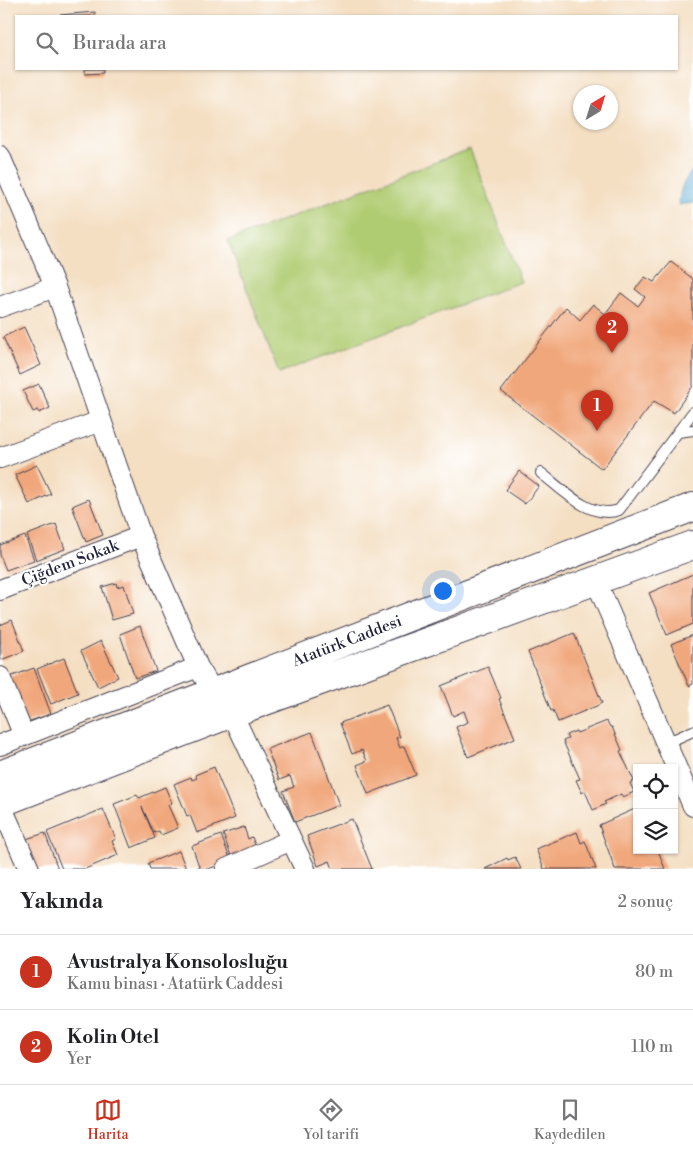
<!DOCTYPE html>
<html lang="tr">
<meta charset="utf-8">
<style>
:root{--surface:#fff;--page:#f2f2f2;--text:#202124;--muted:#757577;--line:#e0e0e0;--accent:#c8321e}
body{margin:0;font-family:"Libre Bodoni",serif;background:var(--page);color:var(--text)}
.controls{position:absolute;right:15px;bottom:15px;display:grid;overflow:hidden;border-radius:0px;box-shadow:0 1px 4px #0004}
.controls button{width:45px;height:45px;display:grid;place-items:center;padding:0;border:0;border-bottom:1px solid var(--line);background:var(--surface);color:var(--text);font:25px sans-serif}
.compass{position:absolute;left:573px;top:85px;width:45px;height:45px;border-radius:50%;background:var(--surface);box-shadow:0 1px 4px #0004;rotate:38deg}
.you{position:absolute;left:442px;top:590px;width:18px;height:18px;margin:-12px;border:4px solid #fff;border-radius:50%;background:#1a73e8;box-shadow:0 0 0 8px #1a73e833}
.badge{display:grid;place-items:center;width:32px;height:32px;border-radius:50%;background:var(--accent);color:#fff;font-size:16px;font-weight:700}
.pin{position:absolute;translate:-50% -41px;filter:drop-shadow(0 1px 2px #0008)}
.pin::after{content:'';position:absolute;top:26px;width:18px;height:15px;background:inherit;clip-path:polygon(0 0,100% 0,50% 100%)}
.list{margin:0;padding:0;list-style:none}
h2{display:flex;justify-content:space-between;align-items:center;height:65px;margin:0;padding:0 20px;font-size:21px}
h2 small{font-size:16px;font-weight:400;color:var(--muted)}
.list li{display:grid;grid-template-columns:32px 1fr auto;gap:15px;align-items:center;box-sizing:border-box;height:75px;padding:0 20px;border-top:1px solid var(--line)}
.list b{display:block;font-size:19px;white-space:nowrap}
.list p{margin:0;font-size:16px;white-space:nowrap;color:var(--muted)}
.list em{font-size:16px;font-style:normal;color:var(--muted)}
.icon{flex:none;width:28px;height:28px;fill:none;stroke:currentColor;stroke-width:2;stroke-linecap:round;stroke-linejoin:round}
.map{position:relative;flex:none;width:693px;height:869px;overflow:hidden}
.search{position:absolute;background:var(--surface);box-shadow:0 1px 4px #0004;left:15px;right:15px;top:15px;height:55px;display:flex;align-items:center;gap:12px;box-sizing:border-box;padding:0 18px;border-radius:0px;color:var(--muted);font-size:19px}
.sheet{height:215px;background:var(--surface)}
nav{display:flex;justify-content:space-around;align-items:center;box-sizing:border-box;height:70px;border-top:1px solid var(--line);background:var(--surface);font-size:14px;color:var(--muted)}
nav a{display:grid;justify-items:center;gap:2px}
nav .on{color:var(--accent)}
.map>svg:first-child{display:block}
</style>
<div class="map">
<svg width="693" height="869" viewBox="0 0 693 869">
<rect width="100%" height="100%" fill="#fff"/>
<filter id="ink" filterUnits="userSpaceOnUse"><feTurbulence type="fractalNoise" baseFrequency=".02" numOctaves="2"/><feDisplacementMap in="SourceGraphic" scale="10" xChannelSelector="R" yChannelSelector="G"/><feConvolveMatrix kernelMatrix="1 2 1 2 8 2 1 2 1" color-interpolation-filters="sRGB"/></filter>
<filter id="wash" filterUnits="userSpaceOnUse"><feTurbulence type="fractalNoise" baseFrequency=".0096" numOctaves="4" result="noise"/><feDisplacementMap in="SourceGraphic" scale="20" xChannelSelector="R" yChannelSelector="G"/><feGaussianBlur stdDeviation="1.12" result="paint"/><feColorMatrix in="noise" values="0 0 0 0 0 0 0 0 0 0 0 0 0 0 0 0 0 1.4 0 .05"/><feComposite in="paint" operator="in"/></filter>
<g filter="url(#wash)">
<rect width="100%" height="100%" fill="#f4dfc3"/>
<path fill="#b0cc72" stroke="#697756" d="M 470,149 L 521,282 L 279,373 L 228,241 Z"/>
<path fill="#54a9d0" stroke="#3b6686" d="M 693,170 L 693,203 L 679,205 C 679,191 683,181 693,170 Z"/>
<g id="blocks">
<path fill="#f1a77c" d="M 95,12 L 95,16 L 60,16 L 60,15 Z
M 85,69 L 103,69 L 103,73 L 85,74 Z
M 671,262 L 693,279 L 693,386 L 674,413 L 654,401 L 602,469 L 501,391 L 566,307 L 580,320 L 593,304 L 605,314 L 621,293 L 638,306 L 645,297 L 635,289 L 645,277 L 654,282 Z
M 24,327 L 41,365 L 20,375 L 3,337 Z
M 39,384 L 50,408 L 39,413 L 38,410 L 33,412 L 23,391 Z
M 37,465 L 51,494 L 29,504 L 15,475 Z
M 519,471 L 539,486 L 525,504 L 505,490 Z
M 89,499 L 103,535 L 86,542 L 72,506 Z
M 56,524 L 65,549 L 36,560 L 27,535 Z
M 25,536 L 34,560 L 6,570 L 0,555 L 0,545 Z
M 693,574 L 693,624 L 667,635 L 649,593 Z
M 116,583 L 117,587 L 124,585 L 133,614 L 112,620 L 102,587 Z
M 12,620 L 24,651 L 1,660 L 0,625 Z
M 140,626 L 156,671 L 135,678 L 120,634 Z
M 574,633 L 602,703 L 599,704 L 599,705 L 558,722 L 553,710 L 551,711 L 528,652 Z
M 693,635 L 693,684 L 689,686 L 671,644 Z
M 101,641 L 118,677 L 98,687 L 81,651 Z
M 64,658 L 78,693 L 51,704 L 37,669 Z
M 488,667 L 501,698 L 499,699 L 515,738 L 468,757 L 456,727 L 468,722 L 464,711 L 453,716 L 441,686 Z
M 34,668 L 51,714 L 24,723 L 7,678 Z
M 387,705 L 400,737 L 396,738 L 400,748 L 404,746 L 416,775 L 368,794 L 357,765 L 367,761 L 362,750 L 352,754 L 340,723 Z
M 607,721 L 610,727 L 612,727 L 622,750 L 620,751 L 634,781 L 630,783 L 634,792 L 623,797 L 621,794 L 604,802 L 606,804 L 593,810 L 585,791 L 582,793 L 576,780 L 580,779 L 563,741 L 568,739 L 566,735 L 576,731 L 577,733 Z
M 312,732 L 339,805 L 295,822 L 283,791 L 294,787 L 290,776 L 279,780 L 267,749 Z
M 214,767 L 235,818 L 197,833 L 190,815 L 187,816 L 174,784 L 191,777 L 192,780 L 197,778 L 195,775 Z
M 165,787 L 172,803 L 168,805 L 178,828 L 161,835 L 159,831 L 154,833 L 142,807 L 155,838 L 131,848 L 114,804 L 137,795 L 139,798 Z
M 637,808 L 637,850 L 658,850 L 665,869 L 615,869 L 599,825 Z
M 103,809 L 116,839 L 112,841 L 118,855 L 85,869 L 62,869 L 47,832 Z
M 352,819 L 372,869 L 333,869 L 330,861 L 318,866 L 307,836 Z
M 244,827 L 248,839 L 252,837 L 258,853 L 233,861 L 223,834 Z
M 577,832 L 581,843 L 585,841 L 596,869 L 544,869 L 536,849 Z
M 45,833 L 58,869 L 36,869 L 26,839 Z
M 221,835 L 231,861 L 208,869 L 200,869 L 192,846 Z
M 179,851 L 186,869 L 150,869 L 148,863 Z
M 515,857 L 521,869 L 485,869 L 507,858 L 508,860 Z"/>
</g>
</g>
<g filter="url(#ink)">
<use href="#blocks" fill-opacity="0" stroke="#423e4f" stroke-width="1"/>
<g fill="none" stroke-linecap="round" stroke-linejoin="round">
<defs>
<path id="lane" d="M 678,432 L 693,430
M 541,473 C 562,489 590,520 619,510 L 693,412
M 666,743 L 693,731"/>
<path id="street" d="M 0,156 L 55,287 L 141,536 L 198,667 L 214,693 L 232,713 L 305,869
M 0,307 L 55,287
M 0,458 L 100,421
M 596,581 L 693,806
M 0,590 L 141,536
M 0,677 L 24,736
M 0,745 L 198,667
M 0,803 L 29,869
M 226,869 L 291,840"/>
<path id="secondary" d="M 0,775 L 693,507
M 0,803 L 232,713 L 693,545"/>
</defs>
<use href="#lane" stroke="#423e4f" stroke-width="12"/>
<use href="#street" stroke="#423e4f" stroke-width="22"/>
<use href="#secondary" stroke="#423e4f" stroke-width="30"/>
<use href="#lane" stroke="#fff" stroke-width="10"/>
<use href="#street" stroke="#fff" stroke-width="20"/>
<use href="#secondary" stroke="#fff" stroke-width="28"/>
</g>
</g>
<g text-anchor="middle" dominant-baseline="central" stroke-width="4" stroke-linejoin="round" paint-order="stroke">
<g font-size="16" fill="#22223b" stroke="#fff">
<text transform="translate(70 563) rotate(-21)">Çiğdem Sokak</text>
<text transform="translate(347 641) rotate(-21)">Atatürk Caddesi</text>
</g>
</g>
</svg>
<div class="controls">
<button><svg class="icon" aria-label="locate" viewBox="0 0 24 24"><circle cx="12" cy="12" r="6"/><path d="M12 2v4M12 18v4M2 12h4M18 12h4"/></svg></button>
<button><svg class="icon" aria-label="layers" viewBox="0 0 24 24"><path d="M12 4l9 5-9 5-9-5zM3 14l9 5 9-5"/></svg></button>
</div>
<svg class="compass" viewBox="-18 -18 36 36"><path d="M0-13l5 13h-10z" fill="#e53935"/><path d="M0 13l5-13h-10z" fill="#757577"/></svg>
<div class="you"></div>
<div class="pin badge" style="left:597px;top:431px">1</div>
<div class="pin badge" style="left:612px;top:353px">2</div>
<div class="search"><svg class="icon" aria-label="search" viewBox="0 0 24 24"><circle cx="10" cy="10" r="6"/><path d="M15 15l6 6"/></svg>Burada ara</div>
</div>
<section class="sheet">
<h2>Yakında<small>2 sonuç</small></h2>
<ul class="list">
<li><span class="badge">1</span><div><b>Avustralya Konsolosluğu</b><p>Kamu binası · Atatürk Caddesi</p></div><em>80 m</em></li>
<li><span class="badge">2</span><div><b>Kolin Otel</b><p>Yer</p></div><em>110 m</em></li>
</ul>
</section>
<nav>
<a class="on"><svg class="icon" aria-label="map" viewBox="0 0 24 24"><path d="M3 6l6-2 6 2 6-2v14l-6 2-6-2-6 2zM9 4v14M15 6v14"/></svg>Harita</a>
<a><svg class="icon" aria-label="directions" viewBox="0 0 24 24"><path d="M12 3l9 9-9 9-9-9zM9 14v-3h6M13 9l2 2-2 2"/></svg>Yol tarifi</a>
<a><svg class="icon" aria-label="saved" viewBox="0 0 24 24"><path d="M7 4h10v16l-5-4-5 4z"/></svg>Kaydedilen</a>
</nav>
